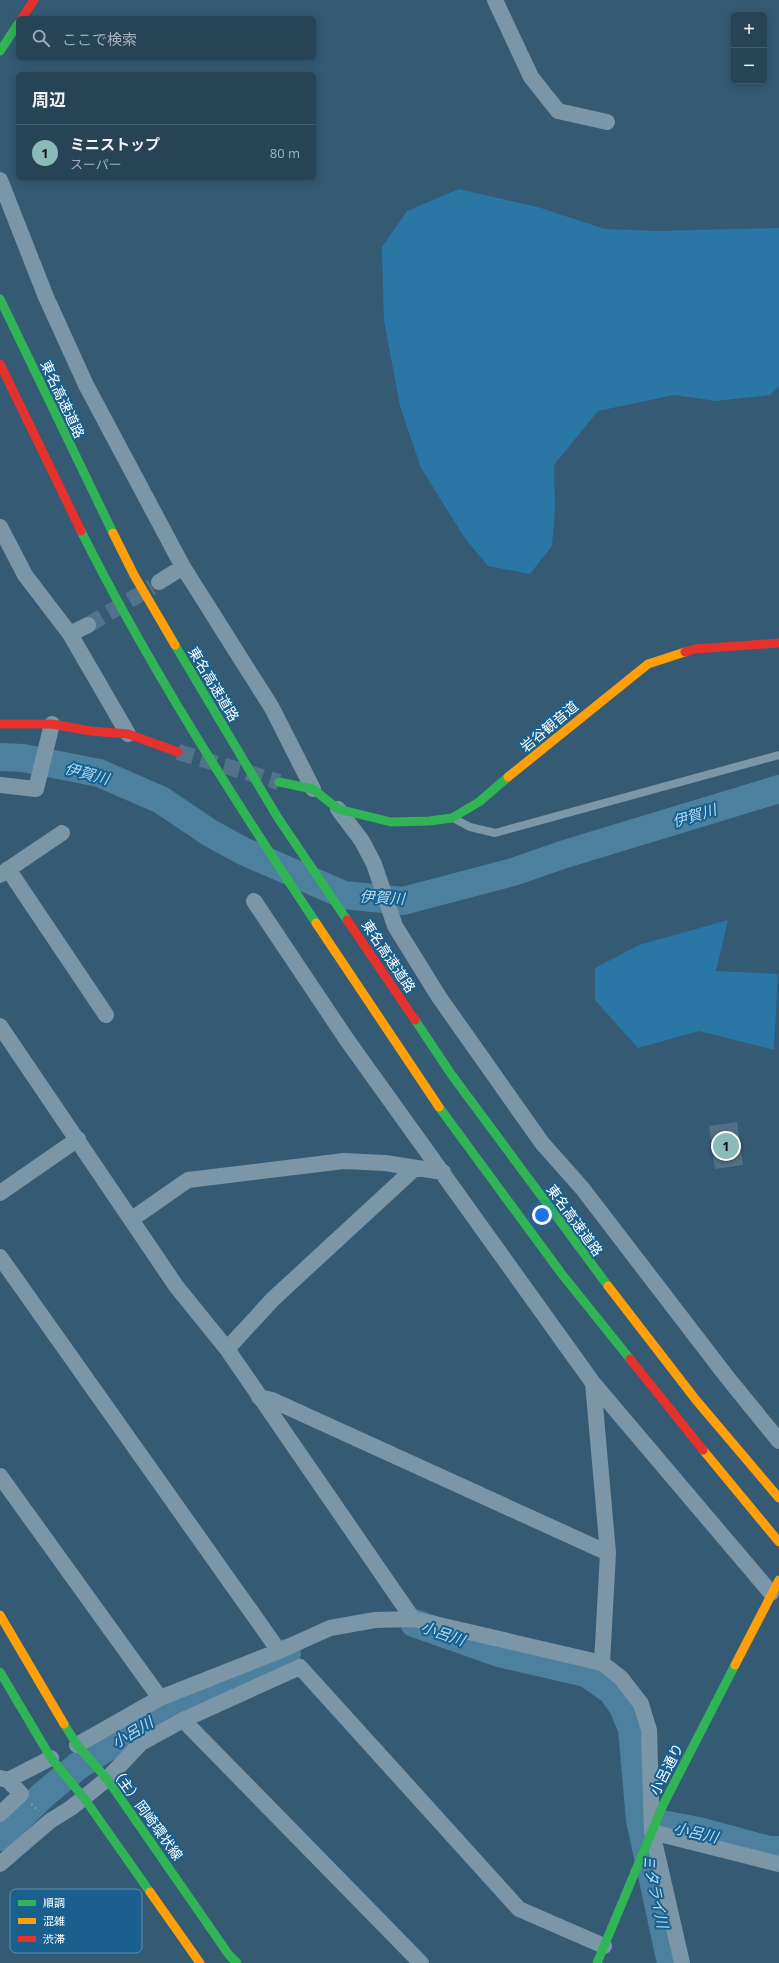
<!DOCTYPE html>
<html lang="ja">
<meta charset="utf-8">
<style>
:root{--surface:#274457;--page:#334e61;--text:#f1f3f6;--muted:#a4b0ba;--line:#435c6d;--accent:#8bbbb9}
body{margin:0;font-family:"Open Sans","Noto Sans JP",sans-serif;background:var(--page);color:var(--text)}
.controls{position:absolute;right:12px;top:12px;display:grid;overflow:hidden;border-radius:6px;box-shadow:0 2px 10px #0003}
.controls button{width:36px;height:36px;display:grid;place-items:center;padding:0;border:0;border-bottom:1px solid var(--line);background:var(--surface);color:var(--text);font:20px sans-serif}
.you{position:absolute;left:542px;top:1215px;width:14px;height:14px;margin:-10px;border:3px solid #fff;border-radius:50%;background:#1a73e8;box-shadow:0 0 0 6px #1a73e833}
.badge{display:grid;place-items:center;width:26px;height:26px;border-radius:50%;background:var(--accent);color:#111;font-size:13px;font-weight:700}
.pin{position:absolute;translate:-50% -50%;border:2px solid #fff;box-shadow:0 1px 4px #0006}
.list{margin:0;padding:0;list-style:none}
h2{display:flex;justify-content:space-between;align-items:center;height:52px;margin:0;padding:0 16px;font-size:17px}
h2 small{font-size:13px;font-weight:400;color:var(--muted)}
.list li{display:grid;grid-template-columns:26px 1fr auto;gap:12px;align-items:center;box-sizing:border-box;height:56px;padding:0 16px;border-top:1px solid var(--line)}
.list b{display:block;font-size:15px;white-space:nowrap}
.list p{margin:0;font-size:13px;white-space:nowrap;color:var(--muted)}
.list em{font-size:13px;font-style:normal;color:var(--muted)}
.icon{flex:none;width:22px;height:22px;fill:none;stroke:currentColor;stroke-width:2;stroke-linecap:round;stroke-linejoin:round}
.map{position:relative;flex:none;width:779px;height:1963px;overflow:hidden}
.search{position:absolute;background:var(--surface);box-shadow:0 2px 10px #0003;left:16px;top:16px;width:300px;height:44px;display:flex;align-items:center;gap:10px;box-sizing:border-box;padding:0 14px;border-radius:6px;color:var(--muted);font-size:15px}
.panel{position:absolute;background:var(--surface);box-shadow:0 2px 10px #0003;left:16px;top:72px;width:300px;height:108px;border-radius:6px}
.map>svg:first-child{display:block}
</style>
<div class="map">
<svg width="779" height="1963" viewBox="0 0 779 1963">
<rect width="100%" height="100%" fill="#345a74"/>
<path fill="#2a76a4" d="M 459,189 L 541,208 L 605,229 L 658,231 L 779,228 L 779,386 L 770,395 L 716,401 L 674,395 L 598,411 L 554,465 L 555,510 L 552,546 L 530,574 L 488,566 L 466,540 L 421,468 L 400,406 L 384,321 L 382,247 L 407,211 Z
M 728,920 L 716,971 L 778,974 L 774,1050 L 699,1031 L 638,1048 L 595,1000 L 595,968 L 639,945 Z"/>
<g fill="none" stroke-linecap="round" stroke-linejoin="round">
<path stroke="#4d7f9f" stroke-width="28" d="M 0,757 L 23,758 L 99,773 L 161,800 L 210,833 L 243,851 L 344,895 L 403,901 L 513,872 L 565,854 L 779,789
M 414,1623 L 499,1653 L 586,1673 L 612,1691 L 623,1707 L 632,1729 L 640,1820 L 671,1963
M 640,1820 L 699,1831 L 769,1850 L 779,1850
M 0,1837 L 43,1795 L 78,1766 L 141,1725 L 287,1653"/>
</g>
<path fill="#527185" d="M 737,1122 L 743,1165 L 715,1169 L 709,1126 Z"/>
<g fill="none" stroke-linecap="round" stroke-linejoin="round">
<path stroke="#527389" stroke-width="16" stroke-dasharray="16 8" stroke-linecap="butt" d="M 88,625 L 152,587
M 178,752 L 279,782"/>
<path stroke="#7b96a7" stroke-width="2.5" stroke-dasharray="2 3" stroke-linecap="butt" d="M 31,1804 L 39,1811"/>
<path stroke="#7b96a7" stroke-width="8" d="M 455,819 L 470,827 L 495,833 L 779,755"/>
<path stroke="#7b96a7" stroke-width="16" d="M 495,0 L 531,77 L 558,111 L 607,122
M 0,180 L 46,297 L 86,385 L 183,567 L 272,708 L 313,789
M 0,527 L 25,575 L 70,634 L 128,734
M 159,582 L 183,567
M 70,634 L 88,625
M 0,785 L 36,789 L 52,724
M 338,809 L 362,841 L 374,864 L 395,926 L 439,997 L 542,1143 L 582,1188 L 727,1377 L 779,1441
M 8,869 L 106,1015
M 0,875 L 62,833
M 254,901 L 347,1040 L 593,1383 L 771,1593
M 0,1026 L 176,1286 L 227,1349 L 413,1619
M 0,1193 L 78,1139
M 132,1219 L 188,1180 L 344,1161 L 385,1163 L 443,1172
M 0,1257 L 279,1651
M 227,1349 L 273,1299 L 415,1168
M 593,1383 L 608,1553 L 602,1663
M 259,1397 L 272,1400 L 608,1553
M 0,1476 L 160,1698
M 183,1720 L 421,1963
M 77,1745 L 160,1698 L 279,1651 L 330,1628 L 375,1620 L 413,1619 L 602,1663 L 621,1678 L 641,1704 L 649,1730 L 652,1832 L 682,1963
M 0,1778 L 8,1780 L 51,1758
M 0,1814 L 21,1794 L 8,1780
M 652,1832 L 779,1864
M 0,1864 L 50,1821 L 71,1808 L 107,1779 L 141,1743 L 183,1720 L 300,1667 L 519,1909 L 604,1946"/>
<path stroke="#30b455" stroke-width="9" d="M 0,51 L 18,24
M 0,299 L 113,533
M 81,531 C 149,667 232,796 316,923
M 175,645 L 278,818 L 347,920
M 279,782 L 313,789 L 338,809 L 391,822 L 429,821 L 452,818 L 479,802 L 508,777
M 415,1020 L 451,1074 L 608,1286
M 439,1107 L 561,1273 L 630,1359
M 0,1672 L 51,1758 L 84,1798 L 150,1892
M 64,1724 L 77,1745 L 107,1779 L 229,1955 L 237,1963
M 597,1963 L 663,1805 L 735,1665"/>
<path stroke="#ff9f0a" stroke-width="9" d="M 113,533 L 134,575 L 175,645
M 508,777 L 648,664 L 685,652
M 316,923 L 439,1107
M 608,1286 L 696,1400 L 779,1498
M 703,1450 L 779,1542
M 0,1615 L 64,1724
M 735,1665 L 779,1580
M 150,1892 L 200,1963"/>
<path stroke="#e5322d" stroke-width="9" d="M 22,18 L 34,0
M 0,364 L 81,531
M 685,652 L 695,649 L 779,643
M 0,724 L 52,724 L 91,731 L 128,734 L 178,752
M 347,920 L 415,1020
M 630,1359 L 703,1450"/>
</g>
<g text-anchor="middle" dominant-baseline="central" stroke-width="4" stroke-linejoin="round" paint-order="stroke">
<g font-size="14" fill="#fff" stroke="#19608f">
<text transform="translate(63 399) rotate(65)">東名高速道路</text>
<text transform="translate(214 684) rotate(59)">東名高速道路</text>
<text transform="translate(549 726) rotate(-40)">岩谷観音道</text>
<text transform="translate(389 956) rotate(56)">東名高速道路</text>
<text transform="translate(575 1220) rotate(54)">東名高速道路</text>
<text transform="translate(666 1769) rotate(-63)">小呂通り</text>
<text transform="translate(147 1813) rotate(54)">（主）岡崎環状線</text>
</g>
<g font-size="15" font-style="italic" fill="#b2dcf6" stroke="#19608f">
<text transform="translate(87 773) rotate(15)">伊賀川</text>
<text transform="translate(694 815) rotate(-17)">伊賀川</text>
<text transform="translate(382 897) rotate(3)">伊賀川</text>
<text transform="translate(443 1633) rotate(19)">小呂川</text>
<text transform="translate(132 1732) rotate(-31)">小呂川</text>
<text transform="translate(696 1832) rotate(13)">小呂川</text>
<text transform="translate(656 1891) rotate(78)">ミタライ川</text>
</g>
</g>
<rect x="10" y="1889" width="132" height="64" rx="6" fill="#19608f" stroke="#5e90b1" stroke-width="1"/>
<rect x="18" y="1900" width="18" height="6" fill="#30b455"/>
<rect x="18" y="1918" width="18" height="6" fill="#ff9f0a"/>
<rect x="18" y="1936" width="18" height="6" fill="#e5322d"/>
<g font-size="11" fill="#fff">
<text x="43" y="1907">順調</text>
<text x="43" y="1925">混雑</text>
<text x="43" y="1943">渋滞</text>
</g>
</svg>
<div class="controls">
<button>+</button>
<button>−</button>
</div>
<div class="you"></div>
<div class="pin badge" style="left:726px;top:1146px">1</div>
<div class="search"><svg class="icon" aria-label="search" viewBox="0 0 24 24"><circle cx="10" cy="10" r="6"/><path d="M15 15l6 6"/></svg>ここで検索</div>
<section class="panel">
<h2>周辺<small></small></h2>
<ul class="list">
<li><span class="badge">1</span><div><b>ミニストップ</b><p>スーパー</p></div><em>80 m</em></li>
</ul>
</section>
</div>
